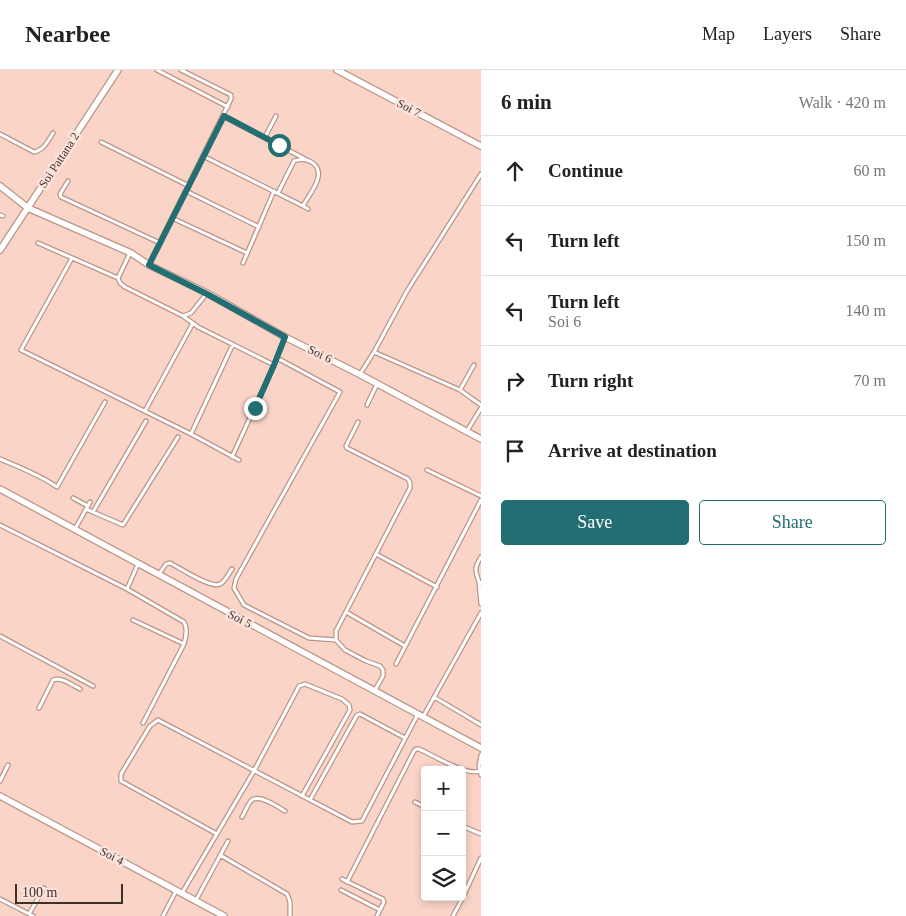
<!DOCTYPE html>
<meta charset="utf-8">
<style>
:root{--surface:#fff;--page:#f2f2f2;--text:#222;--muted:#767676;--line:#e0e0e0;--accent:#236e73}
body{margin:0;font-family:"Times New Roman",serif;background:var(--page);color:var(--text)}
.controls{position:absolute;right:15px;bottom:15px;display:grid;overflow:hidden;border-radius:5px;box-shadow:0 2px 8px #0003}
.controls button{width:45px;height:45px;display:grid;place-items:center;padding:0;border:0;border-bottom:1px solid var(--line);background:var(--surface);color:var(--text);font:25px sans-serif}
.scale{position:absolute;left:15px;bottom:12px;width:108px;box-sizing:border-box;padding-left:5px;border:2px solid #40302c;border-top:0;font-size:14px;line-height:18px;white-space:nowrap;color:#40302c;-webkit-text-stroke:4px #fbe2db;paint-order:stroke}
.stop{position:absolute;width:15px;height:15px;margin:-11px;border:4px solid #236e73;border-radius:50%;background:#fff}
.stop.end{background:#236e73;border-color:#fff;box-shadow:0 1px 5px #0008}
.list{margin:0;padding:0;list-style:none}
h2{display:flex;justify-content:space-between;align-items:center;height:65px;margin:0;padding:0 20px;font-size:21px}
h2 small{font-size:16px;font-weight:400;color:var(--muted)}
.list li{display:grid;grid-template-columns:32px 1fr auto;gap:15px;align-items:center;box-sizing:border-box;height:70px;padding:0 20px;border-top:1px solid var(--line)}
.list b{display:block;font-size:19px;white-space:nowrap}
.list p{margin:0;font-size:16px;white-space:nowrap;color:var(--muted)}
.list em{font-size:16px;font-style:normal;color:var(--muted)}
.actions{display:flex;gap:10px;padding:15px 20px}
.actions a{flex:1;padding:11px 0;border:1px solid var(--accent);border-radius:5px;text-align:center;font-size:18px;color:var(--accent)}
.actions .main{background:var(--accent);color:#fff}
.icon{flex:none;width:28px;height:28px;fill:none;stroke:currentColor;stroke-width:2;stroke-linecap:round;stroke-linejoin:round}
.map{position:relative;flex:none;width:481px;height:846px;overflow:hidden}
header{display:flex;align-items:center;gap:30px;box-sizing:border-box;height:70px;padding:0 25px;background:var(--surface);border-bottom:1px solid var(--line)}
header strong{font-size:24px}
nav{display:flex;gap:28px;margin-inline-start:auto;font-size:18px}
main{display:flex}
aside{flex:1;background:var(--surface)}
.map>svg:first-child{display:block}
</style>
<header>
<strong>Nearbee</strong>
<nav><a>Map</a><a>Layers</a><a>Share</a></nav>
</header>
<main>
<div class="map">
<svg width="481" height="846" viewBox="0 0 481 846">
<rect width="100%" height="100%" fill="#fbe2db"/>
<path fill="#fbd4c8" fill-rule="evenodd" d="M 0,0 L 481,0 L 481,846 L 0,846 ZM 425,700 L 462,700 L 462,827 L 425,827 Z"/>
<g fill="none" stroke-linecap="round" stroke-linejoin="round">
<defs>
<path id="lane" d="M 157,0 L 228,37
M 223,46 L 305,89
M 0,64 L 34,82 C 44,80 48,71 53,63
M 265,67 L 276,46
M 101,72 L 189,116
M 203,86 L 303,136
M 68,111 L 60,124 L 61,127 L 160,173
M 186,121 L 259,157
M 278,123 L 294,91 C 308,86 323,95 317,111 C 314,120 307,128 303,136 L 308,139
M 0,145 L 3,146
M 172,148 L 247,183
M 38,173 L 118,208 L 130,183
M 72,188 L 21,280 L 191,364 L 233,274
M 243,193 L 274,121
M 149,194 L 231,29 L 231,25 L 181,0
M 118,208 L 120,213 L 125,217 L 183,246 L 191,243 L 207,223
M 183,246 L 198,257 L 274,295
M 374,282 L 460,320
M 277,288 L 340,322 L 236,509 L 234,518 L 244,535 L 309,568 L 336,570
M 474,295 L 460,320 L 481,335
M 360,304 L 374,282 L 407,221 L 481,104
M 367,335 L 377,314
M 145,341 L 193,253
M 358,352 L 346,376 L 347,378 L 408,409 L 410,413 L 410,418 L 336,561 L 336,570 L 345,580 L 366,591 L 380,596 L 383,600 L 383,606 L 375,620
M 467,361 L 481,338
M 191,364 L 239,390
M 232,387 L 274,295 L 285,267
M 0,389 C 19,397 40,405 57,417 L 105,332
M 427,400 L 481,426
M 73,428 L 88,436
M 86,439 L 123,455 L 178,367
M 93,442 L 146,351
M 0,455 L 127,519 L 138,494
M 75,459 L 90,432
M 376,484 L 437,517
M 159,504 L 166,494 L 170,493 C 180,498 211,519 220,514 C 225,512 229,503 232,499
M 479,512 C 475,500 474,498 481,487
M 481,513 L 479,512 L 481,534
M 127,519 L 184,552 C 188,559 186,567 184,574 L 143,653
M 346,542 L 405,576
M 133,550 L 184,574
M 0,566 L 93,616
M 396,594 L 481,430
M 434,627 L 481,655
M 39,638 L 53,610 C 62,607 72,615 80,619
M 423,647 L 481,543
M 481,685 L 479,696 L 481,705
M 0,711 L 8,695
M 310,730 L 357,645 L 360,644 L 405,668
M 415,732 L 425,737
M 242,747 C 245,742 248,733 252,730 C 260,724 278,737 285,741
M 462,756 L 481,764
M 217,764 L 121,711 L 121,704 L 150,656 L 158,650 L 352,752 L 362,751 L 418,644
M 220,785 L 287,824 L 290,832 L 290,846
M 342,809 L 383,829 L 384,832 L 377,846
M 347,812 L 414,681 L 416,679 L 419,679 C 433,685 466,706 479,701
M 341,820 L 380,840
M 182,823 L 254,701 L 297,620 L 299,616 L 305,614 L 342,629 L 349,635 L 350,640 L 302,726
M 0,829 L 33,846
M 196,830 L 228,771
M 29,844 L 44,818
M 163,846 L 176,821
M 453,846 L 462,829 L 481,788"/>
<path id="street" d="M 337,0 L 481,76
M 0,116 L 28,138 L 131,183 L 149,195 L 207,223 L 285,267 L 359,304 L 481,369
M 0,180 L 118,0
M 0,419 L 481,678
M 0,726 L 224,846"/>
</defs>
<use href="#lane" stroke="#bb9489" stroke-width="5.5"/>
<use href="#street" stroke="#bb9489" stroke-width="8"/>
<use href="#lane" stroke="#fff" stroke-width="3"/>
<use href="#street" stroke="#fff" stroke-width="5.5"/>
</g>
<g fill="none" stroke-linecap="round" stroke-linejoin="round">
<path stroke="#236e73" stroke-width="6" d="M 255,338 L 274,295 L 285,267 L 207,224 L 149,195 L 224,46 L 279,75"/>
</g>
<g text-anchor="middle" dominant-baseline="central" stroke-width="5" stroke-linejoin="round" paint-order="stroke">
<g font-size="12" fill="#40302c" stroke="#fbe2db">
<text transform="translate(409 38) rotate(28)">Soi 7</text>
<text transform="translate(59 90) rotate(-57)">Soi Pattana 2</text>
<text transform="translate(320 284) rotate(27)">Soi 6</text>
<text transform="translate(240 549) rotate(28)">Soi 5</text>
<text transform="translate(112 786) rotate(28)">Soi 4</text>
</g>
</g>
</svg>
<div class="controls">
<button>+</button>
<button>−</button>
<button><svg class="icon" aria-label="layers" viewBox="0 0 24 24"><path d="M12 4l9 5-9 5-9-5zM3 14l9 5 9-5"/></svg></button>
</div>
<div class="scale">100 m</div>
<div class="stop" style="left:279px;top:75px"></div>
<div class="stop end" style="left:255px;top:338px"></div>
</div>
<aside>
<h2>6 min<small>Walk · 420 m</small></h2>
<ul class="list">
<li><svg class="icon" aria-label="ahead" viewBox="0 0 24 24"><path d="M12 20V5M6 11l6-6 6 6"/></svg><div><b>Continue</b></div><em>60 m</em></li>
<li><svg class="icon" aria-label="left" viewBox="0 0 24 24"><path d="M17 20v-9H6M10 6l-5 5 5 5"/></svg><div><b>Turn left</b></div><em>150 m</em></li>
<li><svg class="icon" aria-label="left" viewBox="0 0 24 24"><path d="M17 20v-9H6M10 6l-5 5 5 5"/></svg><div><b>Turn left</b><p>Soi 6</p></div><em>140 m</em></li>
<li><svg class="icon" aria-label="right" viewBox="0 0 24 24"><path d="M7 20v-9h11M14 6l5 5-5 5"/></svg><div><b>Turn right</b></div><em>70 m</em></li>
<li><svg class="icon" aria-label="arrive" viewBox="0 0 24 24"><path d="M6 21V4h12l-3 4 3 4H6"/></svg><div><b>Arrive at destination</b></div></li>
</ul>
<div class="actions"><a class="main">Save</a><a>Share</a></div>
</aside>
</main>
